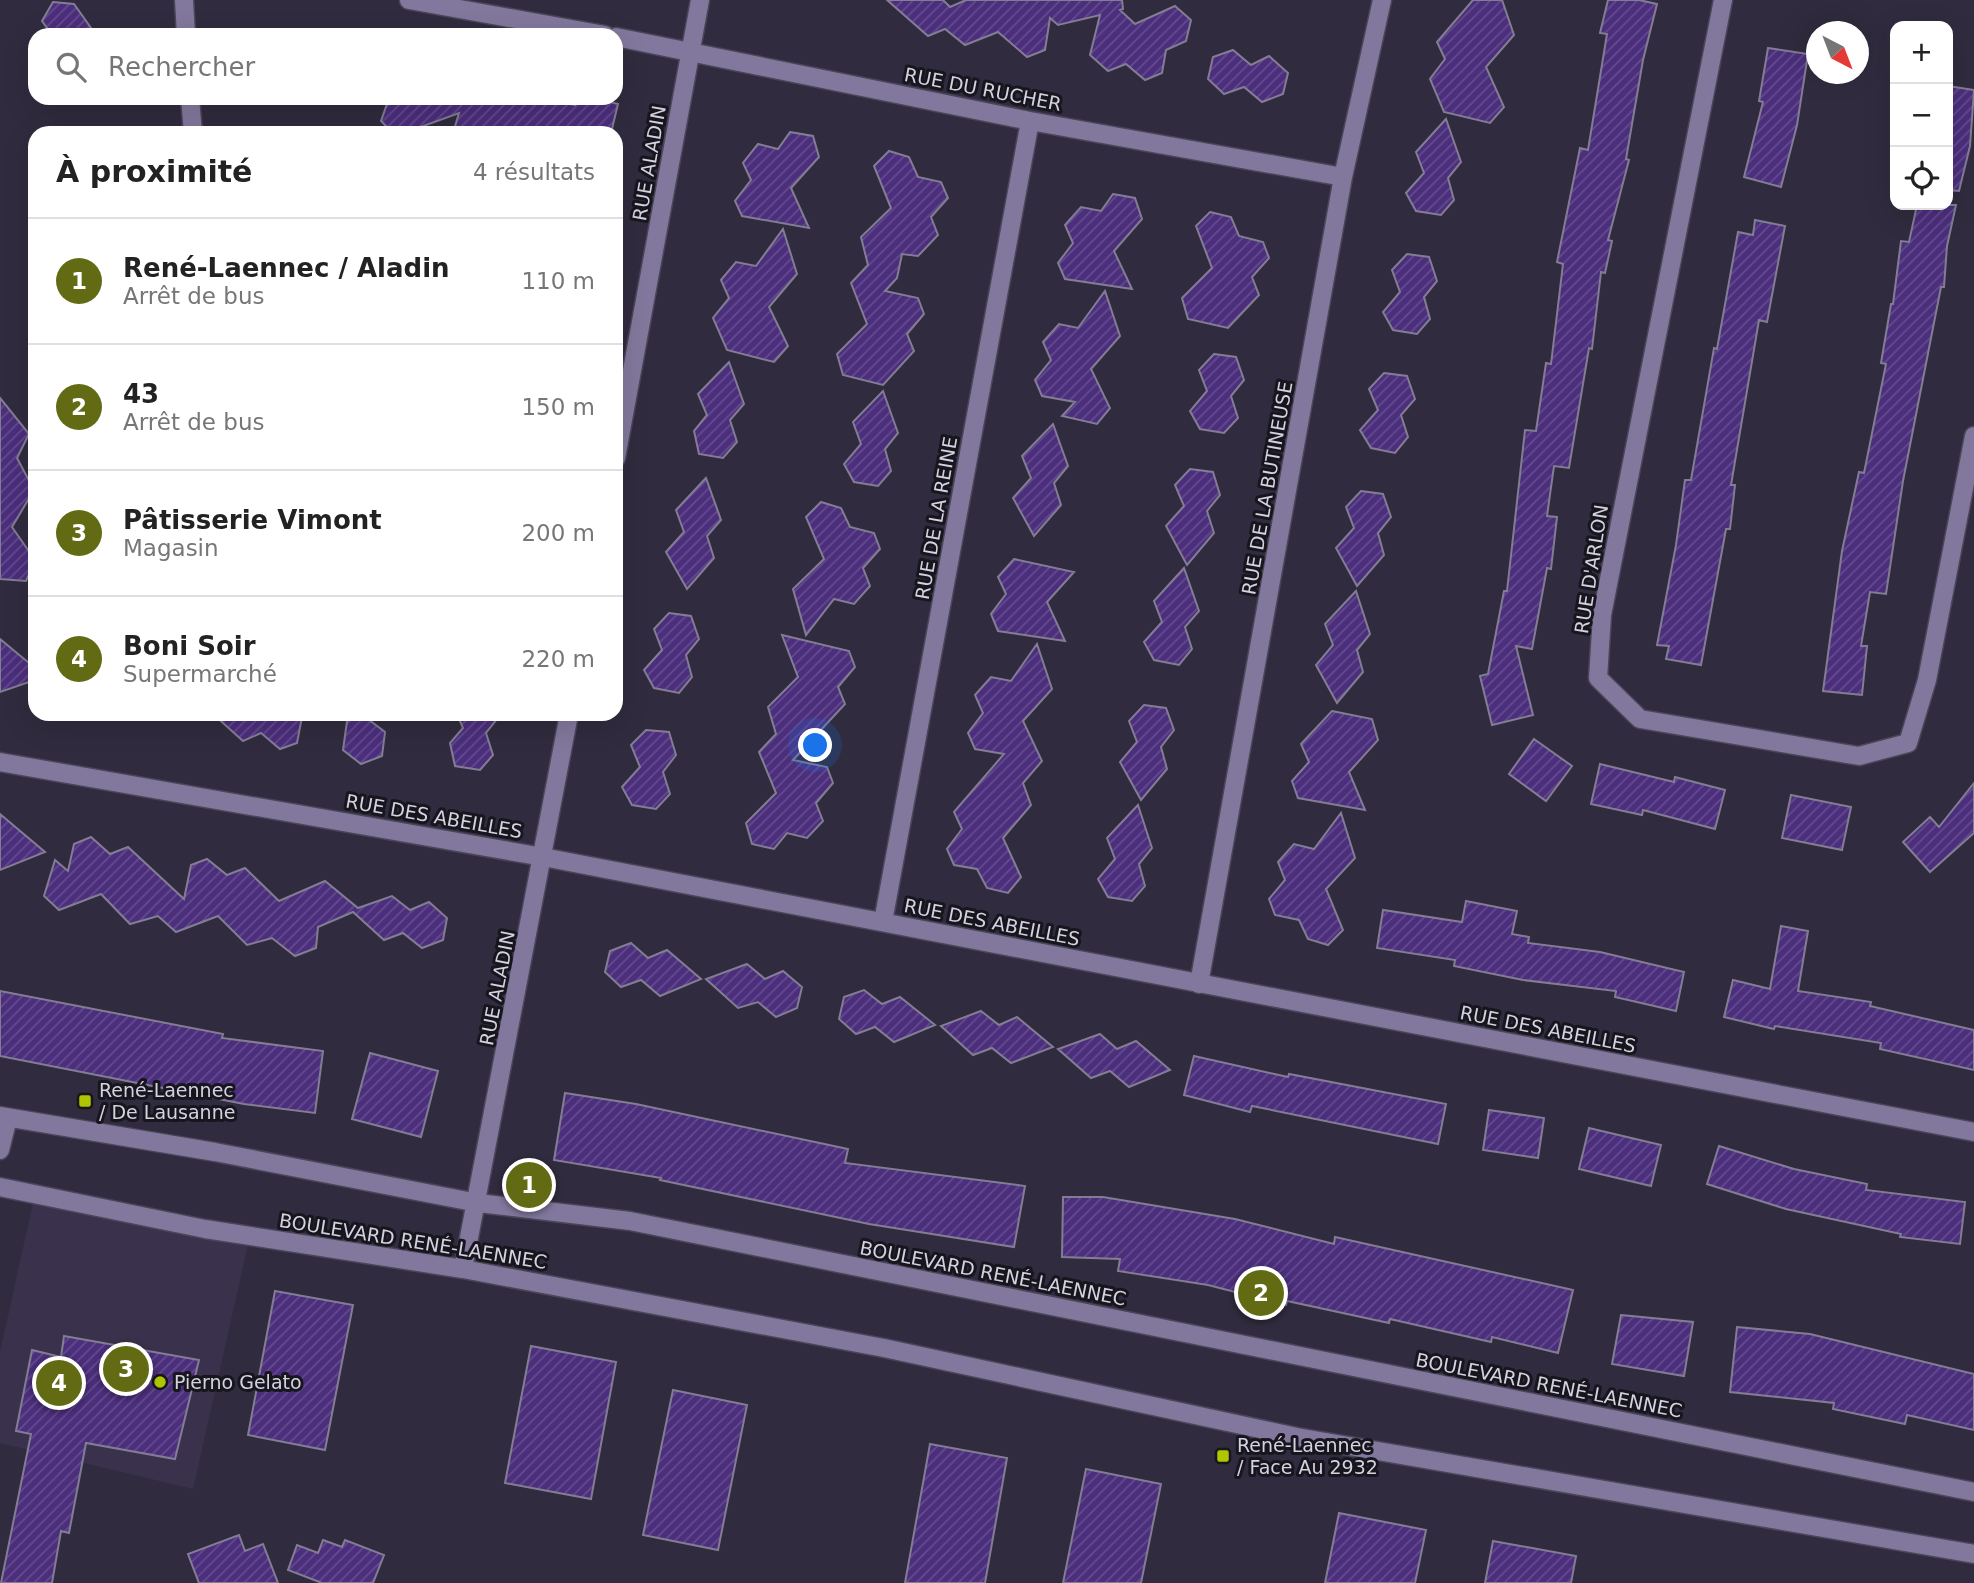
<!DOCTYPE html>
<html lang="fr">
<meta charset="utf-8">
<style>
:root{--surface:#fff;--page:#f2f2f2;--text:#222;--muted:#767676;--line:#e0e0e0;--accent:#626b13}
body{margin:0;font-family:"DejaVu Sans",sans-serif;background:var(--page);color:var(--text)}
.controls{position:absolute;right:21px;top:21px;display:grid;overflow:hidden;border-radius:14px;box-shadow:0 7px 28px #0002}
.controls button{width:63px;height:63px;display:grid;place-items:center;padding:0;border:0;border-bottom:2px solid var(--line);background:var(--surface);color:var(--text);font:35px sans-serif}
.compass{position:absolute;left:1806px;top:21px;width:63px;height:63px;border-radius:50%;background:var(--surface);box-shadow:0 7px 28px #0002;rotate:138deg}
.you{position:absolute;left:816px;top:746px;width:24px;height:24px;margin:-18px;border:5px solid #fff;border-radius:50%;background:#1a73e8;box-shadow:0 0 0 10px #1a73e833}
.badge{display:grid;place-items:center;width:46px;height:46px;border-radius:50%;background:var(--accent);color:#fff;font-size:23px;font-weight:700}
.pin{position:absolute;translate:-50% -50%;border:4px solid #fff;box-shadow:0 2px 7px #0006}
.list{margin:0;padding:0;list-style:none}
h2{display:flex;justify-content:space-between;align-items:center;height:91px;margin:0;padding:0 28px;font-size:30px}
h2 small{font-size:23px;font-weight:400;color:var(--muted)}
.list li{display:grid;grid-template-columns:46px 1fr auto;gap:21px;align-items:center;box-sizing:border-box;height:126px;padding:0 28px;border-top:2px solid var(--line)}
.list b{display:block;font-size:26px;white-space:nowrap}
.list p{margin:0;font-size:23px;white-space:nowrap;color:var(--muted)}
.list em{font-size:23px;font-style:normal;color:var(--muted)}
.icon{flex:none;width:38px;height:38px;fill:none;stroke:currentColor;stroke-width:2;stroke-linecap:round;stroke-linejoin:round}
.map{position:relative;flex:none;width:1974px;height:1583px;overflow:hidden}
.search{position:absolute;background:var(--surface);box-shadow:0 7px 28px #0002;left:28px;top:28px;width:595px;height:77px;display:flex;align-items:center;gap:18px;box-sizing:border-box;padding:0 24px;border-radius:21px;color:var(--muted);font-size:26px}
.panel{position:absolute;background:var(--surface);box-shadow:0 7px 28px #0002;left:28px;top:126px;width:595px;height:595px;border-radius:21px}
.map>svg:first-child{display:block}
</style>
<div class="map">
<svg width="1974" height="1583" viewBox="0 0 1974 1583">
<defs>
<pattern id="building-hatch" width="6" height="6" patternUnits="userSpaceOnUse" patternTransform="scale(1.75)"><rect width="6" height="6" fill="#4b2e7c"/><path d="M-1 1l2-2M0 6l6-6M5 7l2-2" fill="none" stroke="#644b8e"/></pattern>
</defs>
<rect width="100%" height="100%" fill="#302b3e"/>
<path fill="#3a324c" d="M 35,1194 L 250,1236 L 193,1489 L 0,1443 L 0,1352 Z"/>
<path fill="url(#building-hatch)" stroke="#837d94" stroke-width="2" d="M 887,0 L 943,0 L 950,7 L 966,0 L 1122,0 L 1123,9 L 1120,10 L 1135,24 L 1175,6 L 1191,20 L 1186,41 L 1166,50 L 1162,73 L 1145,80 L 1126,64 L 1108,71 L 1090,55 L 1100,15 L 1058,25 L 1050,18 L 1045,50 L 1027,57 L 998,32 L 965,45 L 945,29 L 928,36 Z
M 1473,0 L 1502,0 L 1514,35 L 1486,67 L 1504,107 L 1490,123 L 1444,112 L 1430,79 L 1445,59 L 1437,42 Z
M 1608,0 L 1639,0 L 1657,4 L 1643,60 L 1626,159 L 1629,160 L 1608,240 L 1612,241 L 1605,273 L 1601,272 L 1592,349 L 1589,348 L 1569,468 L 1554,466 L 1547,516 L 1557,517 L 1551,569 L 1547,568 L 1532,649 L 1516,646 L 1533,715 L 1492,725 L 1480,676 L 1488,674 L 1504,591 L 1507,591 L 1525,430 L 1536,431 L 1546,363 L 1551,364 L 1563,264 L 1557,262 L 1580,148 L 1588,150 L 1607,34 L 1600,33 Z
M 53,2 L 74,4 L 96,35 L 52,35 L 42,21 Z
M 1768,48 L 1808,54 L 1797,125 L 1781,187 L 1744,177 L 1763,102 L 1759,101 Z
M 1233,50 L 1251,65 L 1269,56 L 1288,73 L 1283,94 L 1262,102 L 1244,87 L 1224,94 L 1208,79 L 1213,57 Z
M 1948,86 L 1974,90 L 1970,146 L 1959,191 L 1948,190 Z
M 395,98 L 542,98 L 575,105 L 577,98 L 594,98 L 618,104 L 611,133 L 453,133 L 459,113 L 404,133 L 393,133 L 381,121 L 388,101 Z
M 1446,119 L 1461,162 L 1448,178 L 1454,200 L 1441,215 L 1416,211 L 1406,193 L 1424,173 L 1416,152 Z
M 790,132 L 813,136 L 819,157 L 791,188 L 809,228 L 742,216 L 735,201 L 751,180 L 743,163 L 758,144 L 778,149 Z
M 889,151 L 909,157 L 918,177 L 941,182 L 948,198 L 931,217 L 938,235 L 918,256 L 902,254 L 897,278 L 885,291 L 918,298 L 924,314 L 907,334 L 914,351 L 883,385 L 843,375 L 837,354 L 867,324 L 851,283 L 868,265 L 861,237 L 891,208 L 874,166 Z
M 1113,194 L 1135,198 L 1142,219 L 1114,251 L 1132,289 L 1065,279 L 1058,263 L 1073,243 L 1065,225 L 1081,207 L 1101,211 Z
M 1917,205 L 1956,205 L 1947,246 L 1944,287 L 1941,287 L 1903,481 L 1886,594 L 1870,592 L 1861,646 L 1867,646 L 1862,695 L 1823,691 L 1842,551 L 1859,472 L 1864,473 L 1886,364 L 1881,363 L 1891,304 L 1893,304 L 1901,241 L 1909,242 Z
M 1210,212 L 1231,217 L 1239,236 L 1263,242 L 1269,258 L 1252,277 L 1259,295 L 1228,328 L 1188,319 L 1182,298 L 1212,268 L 1196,226 Z
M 1755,220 L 1785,226 L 1767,322 L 1759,320 L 1731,485 L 1735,485 L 1730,529 L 1726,529 L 1701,665 L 1666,659 L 1669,646 L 1657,645 L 1676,545 L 1685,480 L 1691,480 L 1714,348 L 1717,349 L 1738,232 L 1753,235 Z
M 783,229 L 797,274 L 769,307 L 788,346 L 774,362 L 727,350 L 713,318 L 729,298 L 721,280 L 736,262 L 756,266 Z
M 1407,254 L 1429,257 L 1437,281 L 1424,297 L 1430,319 L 1417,334 L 1393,330 L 1383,312 L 1400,292 L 1392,270 Z
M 1105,291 L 1120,336 L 1091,369 L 1110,408 L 1097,424 L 1062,416 L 1075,402 L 1042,396 L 1035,380 L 1051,360 L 1043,342 L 1059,324 L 1078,328 Z
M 1214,354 L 1236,357 L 1244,380 L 1231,396 L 1238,418 L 1224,433 L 1200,429 L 1190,411 L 1207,391 L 1199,370 Z
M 729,362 L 744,404 L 730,420 L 737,442 L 723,458 L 699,454 L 694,431 L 707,415 L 698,394 Z
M 1384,373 L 1407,376 L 1415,399 L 1401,415 L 1408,437 L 1395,453 L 1371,448 L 1360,430 L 1378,410 L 1369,389 Z
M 883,391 L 898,433 L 885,449 L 891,471 L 878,486 L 854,482 L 844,464 L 861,444 L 853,422 Z
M 0,398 L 29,434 L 17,458 L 34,490 L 12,527 L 35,560 L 26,581 L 0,579 Z
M 1053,424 L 1068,466 L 1054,483 L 1061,505 L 1034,536 L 1013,498 L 1031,478 L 1022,456 Z
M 1190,469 L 1213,472 L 1220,495 L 1207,511 L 1214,533 L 1187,565 L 1166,526 L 1184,506 L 1175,485 Z
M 706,478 L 721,520 L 707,536 L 714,558 L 687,589 L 666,552 L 684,532 L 676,510 Z
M 1361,491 L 1383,494 L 1391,517 L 1378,533 L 1384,555 L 1357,586 L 1336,548 L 1354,528 L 1346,507 Z
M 821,502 L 841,508 L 850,527 L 874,533 L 880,549 L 863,568 L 870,586 L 854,604 L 834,599 L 806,635 L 793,589 L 824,559 L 806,517 Z
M 1014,559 L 1074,572 L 1047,602 L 1065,641 L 998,631 L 991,614 L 1006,594 L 998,577 Z
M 1184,568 L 1199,611 L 1185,627 L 1192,649 L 1179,665 L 1154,660 L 1144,642 L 1162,622 L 1154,601 Z
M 1356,591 L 1370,634 L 1357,650 L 1363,672 L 1337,703 L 1316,665 L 1333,645 L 1325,624 Z
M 669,613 L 691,616 L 699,639 L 686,655 L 692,677 L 679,693 L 654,688 L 644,670 L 662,650 L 654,629 Z
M 782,635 L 849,651 L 855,667 L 838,687 L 845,704 L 793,760 L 827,767 L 833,783 L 816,803 L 823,821 L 807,838 L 787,833 L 774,849 L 752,844 L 746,823 L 776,793 L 759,752 L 776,734 L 768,707 L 798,677 Z
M 0,639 L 35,668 L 35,680 L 0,692 Z
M 1037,644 L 1052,689 L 1023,721 L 1042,761 L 1023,783 L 1031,805 L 1003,838 L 1021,877 L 1008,893 L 987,888 L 977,869 L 954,865 L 947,849 L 962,829 L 954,812 L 1004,754 L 975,749 L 968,733 L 983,713 L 975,695 L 991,677 L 1011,681 Z
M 1144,705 L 1166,708 L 1174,730 L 1161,747 L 1167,769 L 1141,800 L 1120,762 L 1137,742 L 1129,721 Z
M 1332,711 L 1372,719 L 1378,740 L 1349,772 L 1365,810 L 1298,798 L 1292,781 L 1309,762 L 1301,744 Z
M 213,714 L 306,714 L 307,715 L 302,717 L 297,743 L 280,749 L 261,733 L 243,741 Z
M 348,714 L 361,714 L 385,732 L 382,756 L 361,764 L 343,750 Z
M 457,714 L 501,714 L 486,733 L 493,755 L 480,770 L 455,766 L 450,743 L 463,728 Z
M 646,730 L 669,732 L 676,755 L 663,772 L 670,794 L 656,809 L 632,805 L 622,787 L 640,767 L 631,745 Z
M 1534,739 L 1572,766 L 1546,801 L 1509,774 Z
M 1600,764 L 1674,782 L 1675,777 L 1725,790 L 1715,829 L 1643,810 L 1642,815 L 1591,804 Z
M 1974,783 L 1974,833 L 1930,872 L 1903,842 L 1930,817 L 1939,827 Z
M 1791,795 L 1851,807 L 1842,850 L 1782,838 Z
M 1138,805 L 1152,848 L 1139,864 L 1145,886 L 1132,901 L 1108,897 L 1098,879 L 1115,859 L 1107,838 Z
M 1341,813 L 1355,858 L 1326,889 L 1343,930 L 1328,945 L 1308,939 L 1299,920 L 1275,915 L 1269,899 L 1285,880 L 1278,862 L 1294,844 L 1314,849 Z
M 0,814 L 45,852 L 0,870 Z
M 91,837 L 110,854 L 128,847 L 184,899 L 191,865 L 207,859 L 227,875 L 245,868 L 279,901 L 325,881 L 358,908 L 392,896 L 410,910 L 429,902 L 447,918 L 443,940 L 422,948 L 403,933 L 384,940 L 353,912 L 318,927 L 316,948 L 295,956 L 272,938 L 247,945 L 218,916 L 176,932 L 158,916 L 130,924 L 101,894 L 59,910 L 44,896 L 55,860 L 68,871 L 74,844 Z
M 1466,901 L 1517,911 L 1512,934 L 1529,937 L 1528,943 L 1600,952 L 1684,972 L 1676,1011 L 1615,997 L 1616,991 L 1523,980 L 1454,966 L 1455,960 L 1377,948 L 1383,910 L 1462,922 Z
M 1781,926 L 1808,931 L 1798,991 L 1871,1002 L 1870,1006 L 1974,1030 L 1974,1070 L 1880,1049 L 1881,1043 L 1775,1026 L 1774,1029 L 1724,1017 L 1733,980 L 1770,989 Z
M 631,943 L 648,958 L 667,950 L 701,979 L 660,996 L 641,980 L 621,987 L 605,972 L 610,951 Z
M 747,964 L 765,979 L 783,971 L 802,987 L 797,1008 L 776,1017 L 758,1002 L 738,1008 L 706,979 Z
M 864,990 L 882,1004 L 900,997 L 935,1025 L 894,1042 L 875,1027 L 856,1034 L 839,1019 L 844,997 Z
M 0,991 L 223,1034 L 222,1038 L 323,1051 L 315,1113 L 244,1104 L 0,1056 Z
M 981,1011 L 999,1025 L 1017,1017 L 1053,1047 L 1011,1063 L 992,1048 L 973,1055 L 941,1026 Z
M 1100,1034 L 1117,1049 L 1136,1041 L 1170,1070 L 1129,1087 L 1110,1071 L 1091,1078 L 1058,1049 Z
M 370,1053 L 438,1071 L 421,1137 L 352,1119 Z
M 1194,1056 L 1288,1077 L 1289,1074 L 1446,1104 L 1438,1144 L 1252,1106 L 1250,1112 L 1184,1095 Z
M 565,1093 L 636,1104 L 848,1149 L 845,1163 L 1025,1186 L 1014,1247 L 869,1224 L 660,1180 L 661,1178 L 554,1160 Z
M 1489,1110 L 1544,1118 L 1538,1158 L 1483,1150 Z
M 1589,1128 L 1661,1145 L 1651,1186 L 1579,1169 Z
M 1719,1146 L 1794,1169 L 1867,1184 L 1866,1190 L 1965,1202 L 1960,1244 L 1900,1237 L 1901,1234 L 1786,1209 L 1707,1184 Z
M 1063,1197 L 1103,1197 L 1235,1219 L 1334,1244 L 1335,1237 L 1573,1290 L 1558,1353 L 1492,1337 L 1491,1342 L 1390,1319 L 1389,1323 L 1287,1301 L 1286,1305 L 1208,1285 L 1118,1271 L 1120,1259 L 1062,1257 Z
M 275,1291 L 353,1305 L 325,1450 L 248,1435 Z
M 1621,1315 L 1693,1322 L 1684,1376 L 1612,1364 Z
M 1737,1327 L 1810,1334 L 1974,1374 L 1974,1430 L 1907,1415 L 1905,1424 L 1833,1409 L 1834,1403 L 1730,1392 Z
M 64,1336 L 199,1360 L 175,1459 L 86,1443 L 69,1533 L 61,1531 L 52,1583 L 1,1583 L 31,1434 L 16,1431 L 32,1350 L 61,1357 Z
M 531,1346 L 616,1362 L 591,1499 L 505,1483 Z
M 673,1390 L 747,1405 L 718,1550 L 643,1535 Z
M 930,1444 L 1007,1458 L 985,1583 L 905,1583 Z
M 1086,1469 L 1161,1484 L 1141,1583 L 1063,1583 Z
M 1339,1513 L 1426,1530 L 1415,1583 L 1325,1583 Z
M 239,1535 L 245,1551 L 263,1544 L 278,1583 L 199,1583 L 188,1554 Z
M 323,1540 L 342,1547 L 345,1540 L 384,1555 L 373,1583 L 322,1583 L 288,1570 L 297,1545 L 318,1553 Z
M 1493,1541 L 1576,1556 L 1571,1583 L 1485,1583 Z"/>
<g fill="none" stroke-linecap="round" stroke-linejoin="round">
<defs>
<path id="minor" d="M 184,0 L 186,35
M 409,0 L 605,35
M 1723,0 L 1602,615 L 1598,678 L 1640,719 L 1859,756 L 1908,743 L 1927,680 L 1974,436
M 616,37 L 1030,121 L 1343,177
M 190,98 L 193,133
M 616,458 L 700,0
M 0,762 L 543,857 L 1974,1132
M 883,922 L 1030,121
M 1199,984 L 1343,177 L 1382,0
M 0,1116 L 215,1152 L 478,1203 L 630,1221 L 1974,1492
M 0,1150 L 8,1118
M 0,1187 L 205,1229 L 463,1269 L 884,1348 L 1297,1437 L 1974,1554
M 463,1269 L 569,714"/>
</defs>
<use href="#minor" stroke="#4a4658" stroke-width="21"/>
<use href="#minor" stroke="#82789d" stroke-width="18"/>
</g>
<g fill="#b0c500" stroke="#17151e" stroke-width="2.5">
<rect x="78" y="1094" width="14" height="14" rx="3.5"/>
<circle cx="160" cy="1382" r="7"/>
<rect x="1216" y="1449" width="14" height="14" rx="3.5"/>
</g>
<g text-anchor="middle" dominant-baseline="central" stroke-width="6" stroke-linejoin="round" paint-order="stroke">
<g font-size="19" fill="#d5d2df" stroke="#17151e">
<text transform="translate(983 89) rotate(11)">RUE DU RUCHER</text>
<text transform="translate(649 163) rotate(-80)">RUE ALADIN</text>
<text transform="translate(1267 488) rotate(-80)">RUE DE LA BUTINEUSE</text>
<text transform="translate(936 518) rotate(-80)">RUE DE LA REINE</text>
<text transform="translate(1591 569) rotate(-81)">RUE D'ARLON</text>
<text transform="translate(434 816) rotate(10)">RUE DES ABEILLES</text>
<text transform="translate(992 922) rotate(11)">RUE DES ABEILLES</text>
<text transform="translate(497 988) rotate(-79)">RUE ALADIN</text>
<text transform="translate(1548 1029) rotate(11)">RUE DES ABEILLES</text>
<text transform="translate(413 1241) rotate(9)">BOULEVARD RENÉ-LAENNEC</text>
<text transform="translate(993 1273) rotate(11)">BOULEVARD RENÉ-LAENNEC</text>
<text transform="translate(1549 1385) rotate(11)">BOULEVARD RENÉ-LAENNEC</text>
</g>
<g font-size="19" fill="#d5d2df" stroke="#17151e" text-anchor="start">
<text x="99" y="1090">René-Laennec<tspan x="99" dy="22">/ De Lausanne</tspan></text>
<text x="174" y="1382">Pierno Gelato</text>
<text x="1237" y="1445">René-Laennec<tspan x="1237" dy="22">/ Face Au 2932</tspan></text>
</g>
</g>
</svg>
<div class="controls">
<button>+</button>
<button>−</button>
<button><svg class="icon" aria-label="locate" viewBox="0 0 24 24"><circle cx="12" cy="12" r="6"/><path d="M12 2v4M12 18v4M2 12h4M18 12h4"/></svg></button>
</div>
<svg class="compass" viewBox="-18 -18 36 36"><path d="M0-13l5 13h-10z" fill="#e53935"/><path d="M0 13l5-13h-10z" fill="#767676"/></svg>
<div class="you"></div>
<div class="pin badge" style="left:529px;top:1185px">1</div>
<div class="pin badge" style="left:1261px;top:1293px">2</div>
<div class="pin badge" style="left:126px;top:1369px">3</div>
<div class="pin badge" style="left:59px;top:1383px">4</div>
<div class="search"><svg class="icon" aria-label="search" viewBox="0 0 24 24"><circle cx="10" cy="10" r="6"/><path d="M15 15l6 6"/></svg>Rechercher</div>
<section class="panel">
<h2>À proximité<small>4 résultats</small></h2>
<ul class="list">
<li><span class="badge">1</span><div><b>René-Laennec / Aladin</b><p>Arrêt de bus</p></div><em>110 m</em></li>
<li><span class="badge">2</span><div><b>43</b><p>Arrêt de bus</p></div><em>150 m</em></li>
<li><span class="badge">3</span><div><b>Pâtisserie Vimont</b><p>Magasin</p></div><em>200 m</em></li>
<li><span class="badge">4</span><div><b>Boni Soir</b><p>Supermarché</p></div><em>220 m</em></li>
</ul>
</section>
</div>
